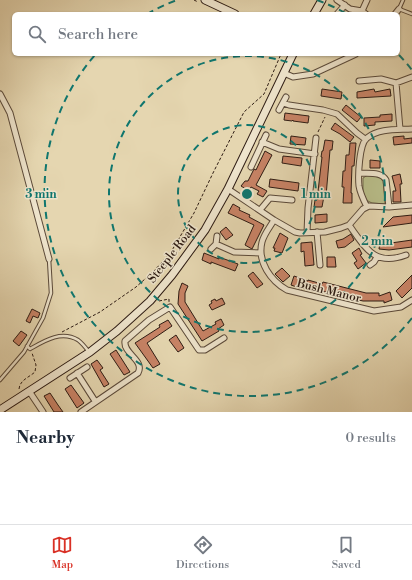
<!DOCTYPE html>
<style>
:root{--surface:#fff;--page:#f2f2f3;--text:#1f2937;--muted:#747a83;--line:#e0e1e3;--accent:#d93025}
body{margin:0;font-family:"Libre Bodoni",serif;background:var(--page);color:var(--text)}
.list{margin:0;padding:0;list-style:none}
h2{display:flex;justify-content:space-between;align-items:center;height:52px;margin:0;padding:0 16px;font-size:17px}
h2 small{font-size:13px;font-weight:400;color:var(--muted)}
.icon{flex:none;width:22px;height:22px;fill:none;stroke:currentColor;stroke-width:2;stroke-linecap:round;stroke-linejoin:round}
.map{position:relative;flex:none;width:412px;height:412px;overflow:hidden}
.search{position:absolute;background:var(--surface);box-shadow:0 1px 3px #0004;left:12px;right:12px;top:12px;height:44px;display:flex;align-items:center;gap:10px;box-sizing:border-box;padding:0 14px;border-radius:6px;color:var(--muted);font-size:15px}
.sheet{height:112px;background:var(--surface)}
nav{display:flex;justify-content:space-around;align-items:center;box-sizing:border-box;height:56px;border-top:1px solid var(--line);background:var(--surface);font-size:11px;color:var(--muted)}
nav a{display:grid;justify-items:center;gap:2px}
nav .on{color:var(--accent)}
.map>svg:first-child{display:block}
</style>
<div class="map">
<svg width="412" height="412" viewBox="0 0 412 412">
<rect width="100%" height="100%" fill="#e5d6b0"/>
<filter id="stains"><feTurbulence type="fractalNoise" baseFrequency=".005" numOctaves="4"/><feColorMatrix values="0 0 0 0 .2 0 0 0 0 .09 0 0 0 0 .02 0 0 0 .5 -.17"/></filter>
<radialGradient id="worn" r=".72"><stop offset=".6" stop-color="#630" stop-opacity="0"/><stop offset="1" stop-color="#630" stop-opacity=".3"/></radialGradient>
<path fill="#b8bd89" stroke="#726c4e" d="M 368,175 L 378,177 L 383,179 L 385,204 L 372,203 L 366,200 L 363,191 L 363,178 Z"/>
<path fill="#c88366" stroke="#2d1b13" d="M 322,89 L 342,92 L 341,99 L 321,96 Z
M 374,89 L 375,92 L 390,89 L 391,96 L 357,98 L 357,92 Z
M 346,105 L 361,117 L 357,122 L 342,110 Z
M 285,113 L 309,116 L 308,123 L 293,121 L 293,120 L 292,121 L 284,120 Z
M 392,114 L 392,121 L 375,122 L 375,125 L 364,126 L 364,118 L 380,117 L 380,115 Z
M 335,123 L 354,137 L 350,142 L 340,134 L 331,129 Z
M 291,136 L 306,138 L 305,145 L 290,144 Z
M 404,136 L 404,139 L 412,138 L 412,143 L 394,145 L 393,137 Z
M 325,140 L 333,141 L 332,150 L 330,150 L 326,196 L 324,196 L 322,207 L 314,207 L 315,200 L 317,200 L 322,157 L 321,157 L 322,151 L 323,151 Z
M 350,143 L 356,143 L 354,166 L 352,166 L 351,193 L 352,193 L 352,203 L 343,203 L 344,187 L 342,187 L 343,171 L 345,171 L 346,155 L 349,155 Z
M 265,151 L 272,155 L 256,185 L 267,191 L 263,197 L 257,194 L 259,191 L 251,187 L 249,191 L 241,186 L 245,181 L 248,181 L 254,169 L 256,170 Z
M 283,156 L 302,158 L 301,166 L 282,163 Z
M 370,160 L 380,161 L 380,168 L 370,168 Z
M 400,174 L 402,184 L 400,184 L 401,202 L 393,202 L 393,191 L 396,191 L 392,176 Z
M 270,179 L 299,183 L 298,191 L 269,187 Z
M 233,204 L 240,208 L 239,210 L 250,215 L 249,217 L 264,225 L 252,249 L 245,245 L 254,225 L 228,213 Z
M 327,214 L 327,222 L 315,223 L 315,215 Z
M 412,215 L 412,223 L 383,227 L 393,217 Z
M 226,227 L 233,235 L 226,240 L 220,232 Z
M 280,233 L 288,238 L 282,253 L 274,251 L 275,248 L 273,248 Z
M 351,234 L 354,240 L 345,247 L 338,248 L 336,241 L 343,239 Z
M 412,240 L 412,247 L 389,250 L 379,249 L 380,242 L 391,243 Z
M 312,242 L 314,265 L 305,266 L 304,251 L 301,252 L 301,243 Z
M 359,248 L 362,254 L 360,255 L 366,263 L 358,269 L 354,263 L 357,261 L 352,253 Z
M 204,253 L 219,259 L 219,257 L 238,264 L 235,271 L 211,262 L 211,264 L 202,260 Z
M 327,257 L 335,257 L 336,267 L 327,267 Z
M 282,268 L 290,276 L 283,282 L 275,274 Z
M 253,272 L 263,284 L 257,288 L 248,276 Z
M 412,275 L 412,288 L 402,298 L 396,291 Z
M 294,276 L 308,281 L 308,280 L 322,284 L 323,282 L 366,293 L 379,293 L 379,296 L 390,292 L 392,300 L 384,303 L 384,301 L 363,301 L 317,290 L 317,292 L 302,288 L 302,289 L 291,285 Z
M 182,283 L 188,286 L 185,293 L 185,302 L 203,331 L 216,324 L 215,322 L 221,319 L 224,325 L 218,329 L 219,331 L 202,341 L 178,304 L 179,291 Z
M 222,298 L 225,304 L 212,310 L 209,305 L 212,303 L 211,301 L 215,299 L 216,301 Z
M 32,309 L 40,313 L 38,318 L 33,316 L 30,323 L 26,321 Z
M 168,320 L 172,326 L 147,343 L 160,364 L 153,368 L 135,343 L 160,327 L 159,325 Z
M 21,331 L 27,335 L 19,346 L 13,341 Z
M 176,335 L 184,348 L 178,352 L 169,340 Z
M 116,350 L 130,372 L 124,375 L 110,354 Z
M 97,360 L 103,368 L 100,370 L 109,384 L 104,387 L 91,364 Z
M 71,385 L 84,403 L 77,408 L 65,389 Z
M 50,393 L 58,405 L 63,412 L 54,412 L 44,396 Z"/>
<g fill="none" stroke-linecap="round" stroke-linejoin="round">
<defs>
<path id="lane" d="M 403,0 L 399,9 L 412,14
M 27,346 L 30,349 C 44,341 61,330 78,340 C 82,343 86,348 89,352
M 0,380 L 24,352 L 43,318 L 51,293 L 49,259"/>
<path id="street" d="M 337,0 L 350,9 L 362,11 L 366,14
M 362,11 L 367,0
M 337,14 L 345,5
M 395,14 L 399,9
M 284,73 L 293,77 L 313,74 L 356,54
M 359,81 L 381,79 L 396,83 L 412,77
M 396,83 L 400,129
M 0,94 L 10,113 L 49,259
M 283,103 L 289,105 L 323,110 L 337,114 L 357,133 L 365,139
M 279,110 L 286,97
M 262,142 L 279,149 L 315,154
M 251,167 L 266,135
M 360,173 C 368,174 381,171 386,180 L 389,207
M 228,189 L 274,220 L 295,232 L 300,233 L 325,232 L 341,228 L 349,225 L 363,209 L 369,206 L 389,207 L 412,205
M 367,207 C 364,201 360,193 359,186 C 358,176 359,144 367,138 C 379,128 398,130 412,129
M 260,210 L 270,198 L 292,200
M 274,220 C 270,227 264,234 262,242 C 257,262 271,281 287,290 L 374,311 L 401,307 L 412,300
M 349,225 C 365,247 374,267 406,255
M 317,232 L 320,265
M 307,233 L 308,208 L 316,138
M 216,244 L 234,252 L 261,253
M 211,249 L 216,244 L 217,236
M 370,265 L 374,262 L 377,257
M 77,373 L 95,401
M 70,378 L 87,367
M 29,391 L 43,412
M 81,412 L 138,373 C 145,360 123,354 125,341 L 149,320 L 170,307 L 199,350 L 205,350 L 224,338"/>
<path id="secondary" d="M 205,0 L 235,14
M 314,14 L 322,0
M 0,410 L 90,352 L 117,331 L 150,301 L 172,275 L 205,230 L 228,189 L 293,54"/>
</defs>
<use href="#lane" stroke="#5b4a3a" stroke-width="4.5"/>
<use href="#street" stroke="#5b4a3a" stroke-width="7"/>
<use href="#secondary" stroke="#2d1b13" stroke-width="9"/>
<path stroke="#2d1b13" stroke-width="1" stroke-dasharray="3 2" stroke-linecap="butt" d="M 194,0 L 198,2
M 318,132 L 325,117
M 159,301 L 169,299 L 169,302
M 62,332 L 100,312 L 136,287 L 154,271 L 171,252 L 194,213 L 213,173 L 244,112 L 264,94 L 281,54
M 19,389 C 20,380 28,378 35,372 L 36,365 L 32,353"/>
<use href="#lane" stroke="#eee4cc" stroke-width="2.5"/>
<use href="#street" stroke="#eee4cc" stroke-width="5"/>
<use href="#secondary" stroke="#eee4cc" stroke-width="7"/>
</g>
<g fill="none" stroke="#0f766e" stroke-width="2" stroke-dasharray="7 5">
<circle cx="247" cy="194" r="69"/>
<circle cx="247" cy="194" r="138"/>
<path d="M412 318A206 206 0 1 1 95 55M147 14A206 206 0 0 1 177 0M317 0A206 206 0 0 1 347 14M399 55A206 206 0 0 1 412 70"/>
</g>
<g text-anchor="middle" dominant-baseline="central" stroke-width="3" stroke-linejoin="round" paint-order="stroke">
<g font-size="12" fill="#2d1b13" stroke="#eee4cc">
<text transform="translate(172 254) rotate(-52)">Steeple Road</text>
<text transform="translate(329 291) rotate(14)">Bush Manor</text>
</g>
</g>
<circle cx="247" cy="194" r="6" fill="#0f766e" stroke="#eee4cc" stroke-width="2"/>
<g font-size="12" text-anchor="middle" font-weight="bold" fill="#0f766e" stroke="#eee4cc" stroke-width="3" stroke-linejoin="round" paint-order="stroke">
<text x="316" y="198">1 min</text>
<text x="41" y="198">3 min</text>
<text x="377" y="245">2 min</text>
</g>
<rect width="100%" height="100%" filter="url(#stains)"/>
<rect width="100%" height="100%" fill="url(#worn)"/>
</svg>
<div class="search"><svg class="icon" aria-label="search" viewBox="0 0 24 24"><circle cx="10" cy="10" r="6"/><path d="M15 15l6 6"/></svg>Search here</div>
</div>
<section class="sheet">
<h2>Nearby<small>0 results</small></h2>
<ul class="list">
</ul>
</section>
<nav>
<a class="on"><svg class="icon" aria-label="map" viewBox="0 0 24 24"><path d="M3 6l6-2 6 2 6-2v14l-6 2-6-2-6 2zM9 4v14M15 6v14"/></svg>Map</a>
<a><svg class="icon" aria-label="directions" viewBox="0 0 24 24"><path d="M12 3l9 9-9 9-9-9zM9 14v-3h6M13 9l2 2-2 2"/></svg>Directions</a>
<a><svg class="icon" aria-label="saved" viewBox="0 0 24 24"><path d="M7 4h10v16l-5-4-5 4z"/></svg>Saved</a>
</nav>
